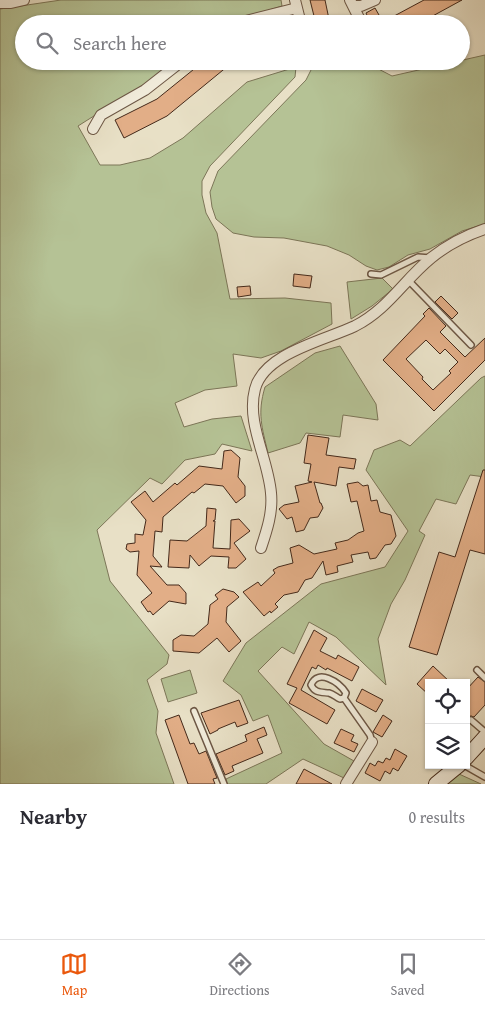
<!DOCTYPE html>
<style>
:root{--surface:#fff;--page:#f2f2f3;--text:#2b2b33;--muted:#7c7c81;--line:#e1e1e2;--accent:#ea580c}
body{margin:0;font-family:"Gentium Book Plus",serif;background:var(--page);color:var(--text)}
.controls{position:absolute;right:15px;bottom:15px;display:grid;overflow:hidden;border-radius:0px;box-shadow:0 1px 4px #0004}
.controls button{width:45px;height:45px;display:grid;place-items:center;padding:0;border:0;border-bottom:1px solid var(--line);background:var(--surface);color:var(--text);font:25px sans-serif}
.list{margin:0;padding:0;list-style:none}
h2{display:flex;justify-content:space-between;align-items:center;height:65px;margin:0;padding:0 20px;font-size:21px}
h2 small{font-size:16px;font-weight:400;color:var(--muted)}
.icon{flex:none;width:28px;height:28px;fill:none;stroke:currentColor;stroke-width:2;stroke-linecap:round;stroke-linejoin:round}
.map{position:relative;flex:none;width:485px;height:784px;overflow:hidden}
.search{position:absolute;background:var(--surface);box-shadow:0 1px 4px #0004;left:15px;right:15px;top:15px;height:55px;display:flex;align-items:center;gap:12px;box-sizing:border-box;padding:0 18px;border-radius:28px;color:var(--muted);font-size:19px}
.sheet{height:155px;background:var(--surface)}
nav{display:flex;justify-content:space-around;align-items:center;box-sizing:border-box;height:70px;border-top:1px solid var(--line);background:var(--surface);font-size:14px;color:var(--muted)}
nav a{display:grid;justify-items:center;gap:2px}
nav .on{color:var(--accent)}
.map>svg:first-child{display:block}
</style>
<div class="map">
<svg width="485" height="784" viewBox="0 0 485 784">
<rect width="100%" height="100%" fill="#e8e0c6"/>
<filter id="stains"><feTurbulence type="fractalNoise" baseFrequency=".004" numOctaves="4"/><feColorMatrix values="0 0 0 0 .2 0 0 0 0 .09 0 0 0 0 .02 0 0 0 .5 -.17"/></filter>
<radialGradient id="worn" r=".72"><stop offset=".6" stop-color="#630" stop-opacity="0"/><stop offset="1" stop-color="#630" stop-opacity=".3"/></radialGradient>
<path fill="#b5c295" stroke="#7c7658" d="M 61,0 L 281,0 L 282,6 L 224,24 L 24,24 L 24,61 L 167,61 L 170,65 L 143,85 L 78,126 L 100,165 L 120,165 L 150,158 L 183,138 L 247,82 L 296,67 L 295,77 L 210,166 L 202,181 L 202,195 L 206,213 L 217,233 L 230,299 L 285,298 L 331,303 L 332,324 L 281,351 L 261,358 L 233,354 L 237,386 L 205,390 L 175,403 L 184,427 L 212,419 L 241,416 L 252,451 L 222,444 L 215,454 L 185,460 L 162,484 L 150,478 L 97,530 L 110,581 L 169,655 L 167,664 L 147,680 L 158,711 L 156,733 L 174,784 L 0,784 L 0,9 Z
M 485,55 L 485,224 L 462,231 L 430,249 L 408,255 L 389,267 L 377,270 L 366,266 L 349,255 L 327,246 L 284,238 L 254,237 L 233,233 L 216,219 L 212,207 L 210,192 L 218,171 L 306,80 L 314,64 L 329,61 L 363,61 L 392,76 Z
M 382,278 L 393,289 L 372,306 L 351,319 L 347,282 Z
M 340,346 L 376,404 L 378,420 L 343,415 L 340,437 L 306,433 L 300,443 L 268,453 C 262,427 257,414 265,387 L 315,353 Z
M 485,376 L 485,477 L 470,475 L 456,504 L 436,499 L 419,531 L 425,535 L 405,580 L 391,604 L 378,639 L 386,685 L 336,637 L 309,622 L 294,654 L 282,647 L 258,671 L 324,744 L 354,761 L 344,778 L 303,759 L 266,784 L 227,784 L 226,779 L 282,753 L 268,715 L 253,721 L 241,695 L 223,681 L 246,643 L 321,584 L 385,567 L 408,531 L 366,470 L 374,450 L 400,440 L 410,446 L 481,378 Z
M 190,670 L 197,693 L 168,702 L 161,679 Z
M 459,774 L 481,784 L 446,784 Z"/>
<path fill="#e2ae87" stroke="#44291a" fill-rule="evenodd" d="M 310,0 L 325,0 L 330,24 L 316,24 Z
M 424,0 L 462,0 L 418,24 L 371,24 L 366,13 L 375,8 L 383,22 Z
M 204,61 L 234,61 L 167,116 L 124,138 L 115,120 L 157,99 Z
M 294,274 L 312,276 L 310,288 L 293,286 Z
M 250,286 L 251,295 L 238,297 L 237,287 Z
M 441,296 L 458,313 L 452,319 L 435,302 Z
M 429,308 L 446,326 L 440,332 L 465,357 L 485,338 L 485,360 L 434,411 L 383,360 L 425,316 L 423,314 ZM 426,340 L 440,354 L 445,349 L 458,362 L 449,371 L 451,373 L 433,390 L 422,379 L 423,377 L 406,359 Z
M 308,435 L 329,438 L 326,455 L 356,459 L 354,469 L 339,467 L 336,486 L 314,482 L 320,503 L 321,503 L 323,508 L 318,517 L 310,518 L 304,530 L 296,532 L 292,517 L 287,519 L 279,509 L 284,505 L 299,502 L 295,486 L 312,482 L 308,481 L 311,464 L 304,463 Z
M 231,450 L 240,458 L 238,477 L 245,486 L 245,496 L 236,503 L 223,486 L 205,484 L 194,493 L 192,492 L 163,517 L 162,532 L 155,531 L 153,556 L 162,567 L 150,566 L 167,585 L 179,585 L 186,593 L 186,604 L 169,601 L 153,615 L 150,611 L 148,612 L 141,602 L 152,593 L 137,575 L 139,551 L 130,552 L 126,549 L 127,544 L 135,543 L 135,534 L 143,535 L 146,520 L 131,502 L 145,491 L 153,502 L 175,483 L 177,485 L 199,466 L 222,469 L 224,451 Z
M 483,470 L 485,470 L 485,554 L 470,550 L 437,655 L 409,647 L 439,552 L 455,557 Z
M 358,482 L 363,486 L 368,485 L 371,501 L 377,500 L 380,512 L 391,515 L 396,536 L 391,544 L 385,545 L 376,558 L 370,559 L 368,552 L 351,555 L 353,562 L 337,566 L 338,572 L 326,575 L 323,561 L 312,578 L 305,580 L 298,592 L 284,595 L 275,604 L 278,607 L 271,613 L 270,611 L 264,616 L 243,592 L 258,582 L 261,586 L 275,573 L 273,570 L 278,567 L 293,563 L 290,548 L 299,545 L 314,554 L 337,549 L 335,543 L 348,540 L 358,533 L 364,531 L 357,501 L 351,502 L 347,484 Z
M 207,508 L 216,509 L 215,520 L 213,521 L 215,521 L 213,548 L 230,549 L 231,520 L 239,519 L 250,531 L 234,543 L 246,559 L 236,568 L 228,568 L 229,557 L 211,556 L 199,566 L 190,555 L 189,568 L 168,567 L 170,540 L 187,541 L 206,526 Z
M 223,589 L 234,592 L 239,597 L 227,607 L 226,622 L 241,641 L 229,652 L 217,638 L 199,653 L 173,651 L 173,640 L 181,635 L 194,636 L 208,624 L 210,605 L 218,599 L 215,595 Z
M 314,630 L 327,638 L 320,651 L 336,659 L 338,655 L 359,667 L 352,681 L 327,668 L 326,670 L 318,665 L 316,669 L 312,667 L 301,690 L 335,710 L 327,724 L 289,703 L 297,688 L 287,684 Z
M 433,666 L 451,683 L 429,683 L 429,695 L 417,684 Z
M 478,677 L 485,682 L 485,705 L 474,717 L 471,716 L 468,717 L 467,720 L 468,724 L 466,726 L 466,690 Z
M 362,689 L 383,700 L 376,712 L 356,701 Z
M 239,700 L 248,723 L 237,727 L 235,722 L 218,729 L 218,730 L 210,734 L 201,713 Z
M 179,715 L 190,744 L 194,743 L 199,754 L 206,751 L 217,778 L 213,779 L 215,784 L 188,784 L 165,720 Z
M 383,715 L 392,721 L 382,737 L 373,732 Z
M 264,727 L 267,735 L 257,739 L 263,753 L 232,766 L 234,771 L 225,775 L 216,754 L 247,741 L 245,735 Z
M 341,729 L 354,735 L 351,741 L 358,744 L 354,752 L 334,743 Z
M 395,749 L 407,756 L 398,771 L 393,768 L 390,774 L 385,771 L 380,781 L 365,773 L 370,763 L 375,766 L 378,761 L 383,763 L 386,758 L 390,760 Z
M 304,769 L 332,784 L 296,784 Z"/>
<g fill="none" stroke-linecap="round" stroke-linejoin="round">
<defs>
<path id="lane" d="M 371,274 L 381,275 L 418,257 L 431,258
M 409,281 L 471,345
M 477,670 L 485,678
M 344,698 L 346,693 C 339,682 318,668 311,685 C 315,693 320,692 329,693 C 333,694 336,697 340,699 L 344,698 L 370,735 L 372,742
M 194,711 L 224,784
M 471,720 L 485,732
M 464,765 L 485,777"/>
<path id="street" d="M 295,0 L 301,24
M 350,0 L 353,6 L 361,6 L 375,0
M 0,3 L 11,3 L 24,0
M 353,6 L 362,24
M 234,24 L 297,8
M 93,129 L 101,115 L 145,90 L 182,61
M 261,548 C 267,530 273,512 271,493 C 268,458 246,423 255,389 C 264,353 326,340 355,326 C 388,309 404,280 431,258 C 446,246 467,235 485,229
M 346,784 L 372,742"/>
<path id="secondary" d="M 466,758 L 485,737
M 436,784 L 459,765"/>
</defs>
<use href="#lane" stroke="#6d5745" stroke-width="8"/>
<use href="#street" stroke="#6d5745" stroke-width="12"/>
<use href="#secondary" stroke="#44291a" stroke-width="16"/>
<use href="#lane" stroke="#f0ebda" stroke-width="5"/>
<use href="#street" stroke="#f0ebda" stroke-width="10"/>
<use href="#secondary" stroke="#f0ebda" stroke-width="14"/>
</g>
<rect width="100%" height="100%" filter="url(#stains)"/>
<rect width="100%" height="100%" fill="url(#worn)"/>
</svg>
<div class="controls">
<button><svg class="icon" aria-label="locate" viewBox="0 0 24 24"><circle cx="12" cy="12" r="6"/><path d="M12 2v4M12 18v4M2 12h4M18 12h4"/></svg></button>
<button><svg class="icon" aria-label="layers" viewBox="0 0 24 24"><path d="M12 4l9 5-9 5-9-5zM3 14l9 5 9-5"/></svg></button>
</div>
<div class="search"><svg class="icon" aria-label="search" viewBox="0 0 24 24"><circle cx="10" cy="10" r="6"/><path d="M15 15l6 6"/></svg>Search here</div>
</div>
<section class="sheet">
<h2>Nearby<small>0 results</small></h2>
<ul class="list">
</ul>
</section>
<nav>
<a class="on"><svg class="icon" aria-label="map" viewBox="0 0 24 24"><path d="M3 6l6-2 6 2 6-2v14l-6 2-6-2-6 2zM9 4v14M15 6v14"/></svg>Map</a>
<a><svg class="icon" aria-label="directions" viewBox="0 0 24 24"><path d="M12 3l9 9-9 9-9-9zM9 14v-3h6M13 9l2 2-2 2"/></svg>Directions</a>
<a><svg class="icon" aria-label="saved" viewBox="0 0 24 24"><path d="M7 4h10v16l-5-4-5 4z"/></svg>Saved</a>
</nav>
